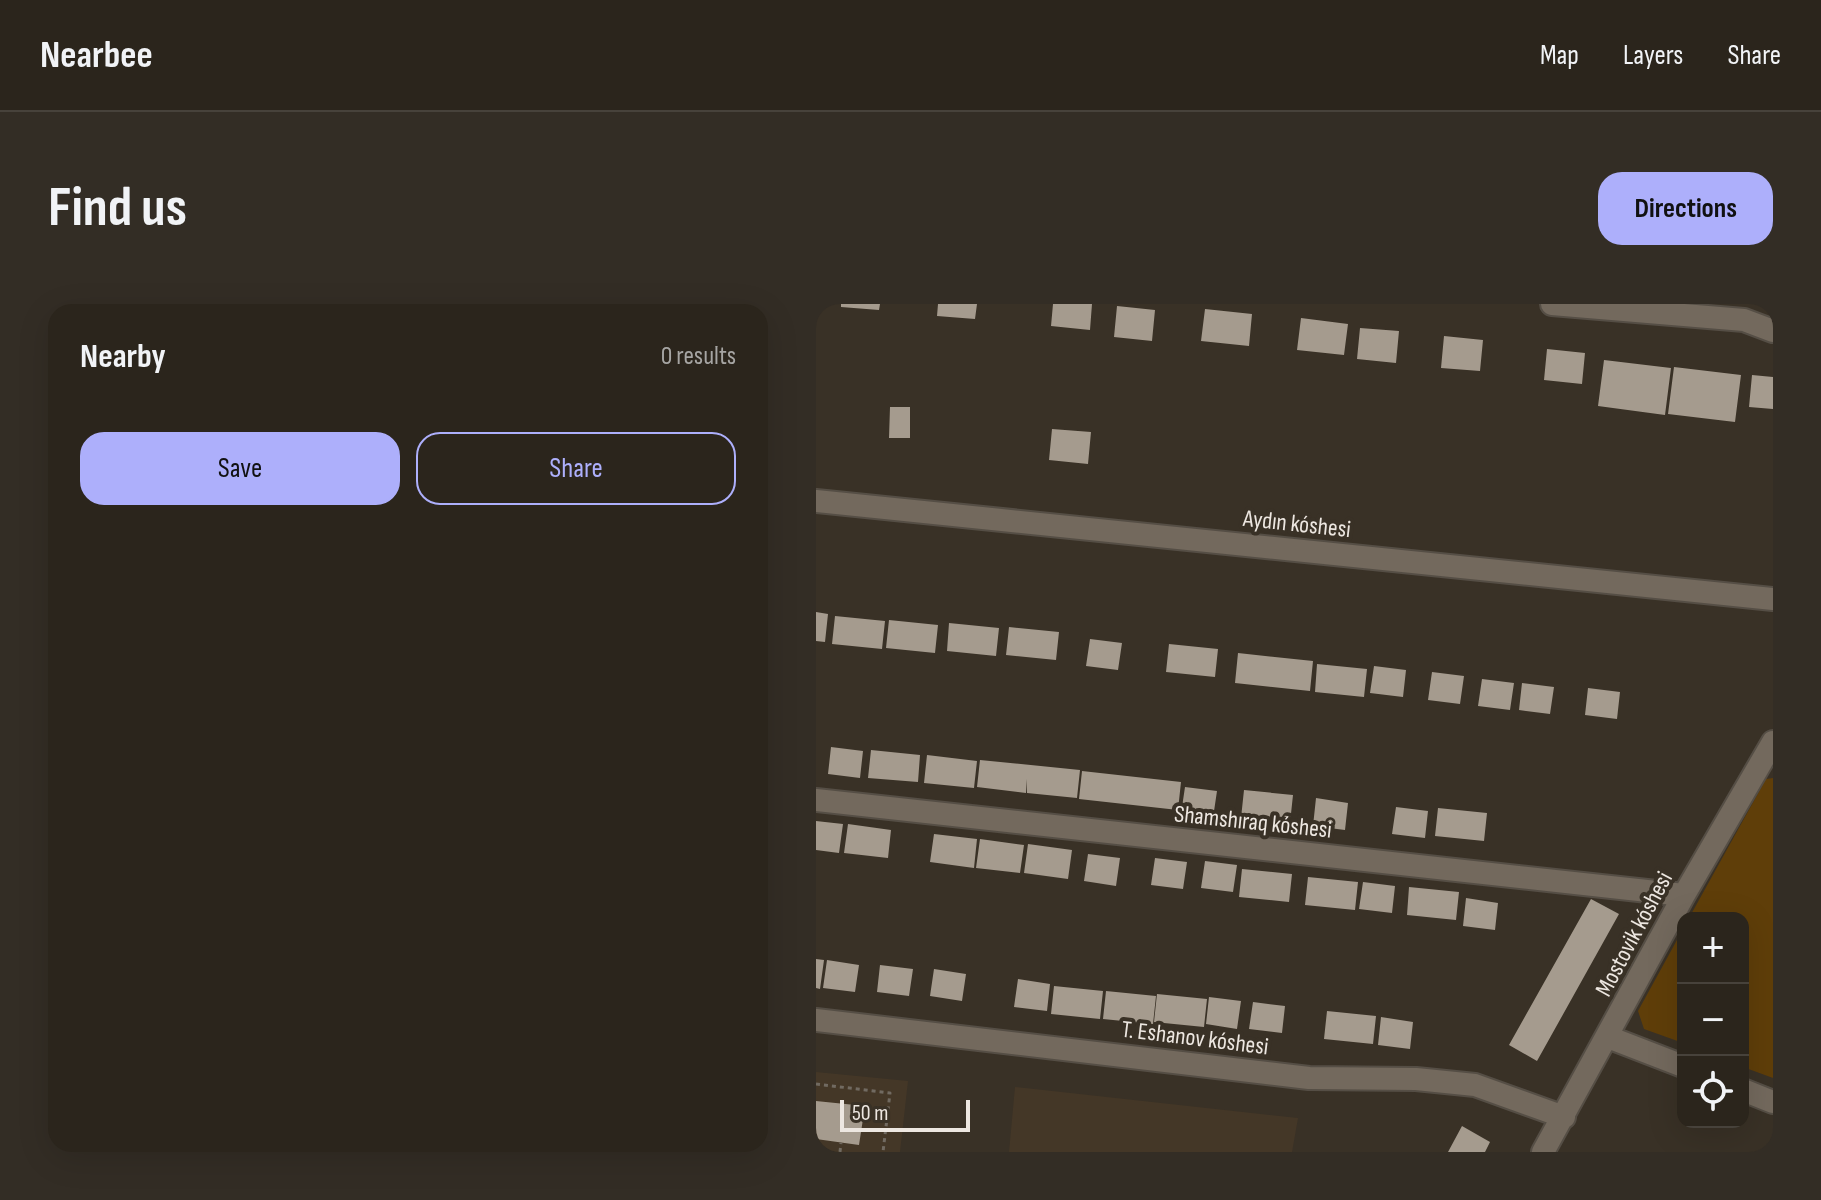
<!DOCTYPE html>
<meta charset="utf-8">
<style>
:root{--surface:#2b251c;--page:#332d25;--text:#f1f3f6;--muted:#a6a5a3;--line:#47423b;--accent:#adaffb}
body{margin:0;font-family:"Sofia Sans Condensed",sans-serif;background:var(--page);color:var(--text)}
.controls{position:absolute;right:24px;bottom:24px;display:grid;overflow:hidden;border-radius:16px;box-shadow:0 8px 32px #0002}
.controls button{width:72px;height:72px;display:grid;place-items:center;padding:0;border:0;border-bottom:2px solid var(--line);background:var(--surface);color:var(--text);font:40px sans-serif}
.scale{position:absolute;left:24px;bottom:20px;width:130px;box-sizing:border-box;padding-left:8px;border:4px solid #ede7e1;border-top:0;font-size:22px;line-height:28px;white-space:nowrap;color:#ede7e1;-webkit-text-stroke:6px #393126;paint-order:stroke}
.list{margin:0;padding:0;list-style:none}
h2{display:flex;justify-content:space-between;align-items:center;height:104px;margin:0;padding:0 32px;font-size:34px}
h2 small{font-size:26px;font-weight:400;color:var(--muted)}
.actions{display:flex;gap:16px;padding:24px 32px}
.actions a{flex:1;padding:18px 0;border:2px solid var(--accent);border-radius:24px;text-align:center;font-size:28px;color:var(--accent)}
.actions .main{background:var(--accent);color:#111}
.icon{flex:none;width:44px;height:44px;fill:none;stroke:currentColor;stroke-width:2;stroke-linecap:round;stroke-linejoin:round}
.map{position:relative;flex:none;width:957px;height:848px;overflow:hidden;border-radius:24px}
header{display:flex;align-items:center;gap:48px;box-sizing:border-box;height:112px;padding:0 40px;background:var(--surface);border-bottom:2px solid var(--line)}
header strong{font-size:38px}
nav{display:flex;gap:44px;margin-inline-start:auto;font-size:28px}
.intro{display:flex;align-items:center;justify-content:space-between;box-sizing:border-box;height:192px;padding:0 48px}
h1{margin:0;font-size:56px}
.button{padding:20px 36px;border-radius:24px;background:var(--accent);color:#111;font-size:28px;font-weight:700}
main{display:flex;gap:48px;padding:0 48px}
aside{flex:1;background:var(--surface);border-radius:24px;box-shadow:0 8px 32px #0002}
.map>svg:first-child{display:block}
</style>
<header>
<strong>Nearbee</strong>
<nav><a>Map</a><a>Layers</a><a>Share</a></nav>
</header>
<div class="intro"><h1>Find us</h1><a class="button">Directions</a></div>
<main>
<aside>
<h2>Nearby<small>0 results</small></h2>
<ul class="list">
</ul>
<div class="actions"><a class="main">Save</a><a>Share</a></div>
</aside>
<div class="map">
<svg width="957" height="848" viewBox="0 0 957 848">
<rect width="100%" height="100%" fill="#393126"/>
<path fill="#443727" d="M 0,768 L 92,777 L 84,848 L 0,848 Z
M 199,783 L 482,814 L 476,848 L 193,848 Z"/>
<path fill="#5f3e09" d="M 957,474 L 957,774 L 927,763 L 927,614 L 873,614 L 950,475 Z
M 867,625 L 867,739 L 828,725 L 822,707 Z"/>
<path fill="#a59b8e" d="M 25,0 L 64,0 L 63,6 L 25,3 Z
M 122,0 L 161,0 L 159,15 L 121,12 Z
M 237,0 L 276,0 L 274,26 L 235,22 Z
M 301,2 L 339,6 L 336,37 L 298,33 Z
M 389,5 L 436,10 L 433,42 L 385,37 Z
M 485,14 L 532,20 L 528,51 L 481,46 Z
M 544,24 L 583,27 L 580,59 L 541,55 Z
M 628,32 L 667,36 L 664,67 L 625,64 Z
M 731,45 L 769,49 L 766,80 L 728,76 Z
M 788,56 L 855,64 L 849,111 L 782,102 Z
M 858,63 L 925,71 L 919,118 L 852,110 Z
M 936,71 L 957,73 L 957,105 L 933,103 Z
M 74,103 L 94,103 L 94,134 L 73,134 Z
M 236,125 L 275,128 L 272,160 L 233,156 Z
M 0,308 L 12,310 L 9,338 L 0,337 Z
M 19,312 L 69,317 L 66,345 L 16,340 Z
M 73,316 L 122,321 L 119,349 L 70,344 Z
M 133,319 L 183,324 L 180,352 L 131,347 Z
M 193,323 L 243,328 L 240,356 L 190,351 Z
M 274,335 L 306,339 L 302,366 L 270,362 Z
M 353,340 L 402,345 L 399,373 L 350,368 Z
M 422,349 L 497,357 L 494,387 L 419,379 Z
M 501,360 L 551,365 L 548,393 L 499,388 Z
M 558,362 L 590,366 L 587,393 L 554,389 Z
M 616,368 L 648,372 L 644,400 L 612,396 Z
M 666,375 L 698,379 L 694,406 L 662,402 Z
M 706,379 L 738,383 L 734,410 L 703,406 Z
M 772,384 L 804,388 L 801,415 L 769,411 Z
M 15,443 L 47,447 L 44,474 L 12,470 Z
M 55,446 L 104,451 L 102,478 L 52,474 Z
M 111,451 L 161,457 L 158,484 L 108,479 Z
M 164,456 L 264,466 L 261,494 L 211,489 L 211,475 L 210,489 L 161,483 Z
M 266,467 L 365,478 L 362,506 L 263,495 Z
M 369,483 L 401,487 L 397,514 L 365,510 Z
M 428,486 L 477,491 L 474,519 L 425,514 Z
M 500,494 L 532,499 L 529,526 L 497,522 Z
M 580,503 L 612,507 L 609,534 L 576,530 Z
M 622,504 L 671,509 L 668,537 L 619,532 Z
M 0,517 L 27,520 L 23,549 L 0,546 Z
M 32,520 L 75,526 L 72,554 L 28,549 Z
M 118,530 L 161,535 L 158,564 L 114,558 Z
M 164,535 L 208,541 L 204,569 L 160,564 Z
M 212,540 L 256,546 L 252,575 L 208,569 Z
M 272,550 L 304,554 L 300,582 L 268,577 Z
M 339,554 L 371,558 L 367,585 L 335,581 Z
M 389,557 L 421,561 L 417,588 L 385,584 Z
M 426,565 L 476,570 L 473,598 L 423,593 Z
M 492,573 L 542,578 L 539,606 L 489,601 Z
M 547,578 L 579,582 L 576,609 L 543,605 Z
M 593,583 L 643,588 L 640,616 L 591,611 Z
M 650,594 L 682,599 L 679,626 L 647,622 Z
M 775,595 L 803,610 L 721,757 L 693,741 Z
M 0,655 L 8,656 L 4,685 L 0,684 Z
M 11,656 L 43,661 L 39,688 L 7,684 Z
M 64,661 L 97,665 L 93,692 L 61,688 Z
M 118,665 L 150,670 L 146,697 L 114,692 Z
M 202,675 L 234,680 L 231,707 L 198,703 Z
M 238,682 L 287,687 L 284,715 L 235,710 Z
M 290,687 L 340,692 L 337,720 L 287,715 Z
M 341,690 L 391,695 L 388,723 L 338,718 Z
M 393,693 L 425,697 L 421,725 L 390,720 Z
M 437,698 L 469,702 L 466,729 L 433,725 Z
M 511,707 L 560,712 L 557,740 L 508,735 Z
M 565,713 L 597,718 L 594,745 L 562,741 Z
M 0,797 L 49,802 L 43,841 L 0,835 Z
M 646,822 L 674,838 L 669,848 L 632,848 Z"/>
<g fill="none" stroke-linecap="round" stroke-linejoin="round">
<defs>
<path id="minor" d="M 736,0 L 928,16 L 957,27
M 0,197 L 957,295
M 0,496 L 868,591
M 0,716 L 493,774 L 600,775 L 659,781 L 748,813
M 792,733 L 867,762
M 927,786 L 957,798
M 727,848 L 868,591 L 957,438"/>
</defs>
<use href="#minor" stroke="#554e45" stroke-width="26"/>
<path stroke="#716a61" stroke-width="3" stroke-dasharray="4 4" stroke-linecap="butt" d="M 0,780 L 74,789 L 67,848
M 24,848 L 25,839"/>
<use href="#minor" stroke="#73695d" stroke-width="22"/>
</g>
<g text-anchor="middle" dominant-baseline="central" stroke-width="8" stroke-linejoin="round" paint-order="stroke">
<g font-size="24" fill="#ede7e1" stroke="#393126">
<text transform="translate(481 220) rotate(6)">Aydın kóshesi</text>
<text transform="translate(437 518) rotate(6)">Shamshıraq kóshesi</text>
<text transform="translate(818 630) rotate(-62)">Mostovik kóshesi</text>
<text transform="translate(379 734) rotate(7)">T. Eshanov kóshesi</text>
</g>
</g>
</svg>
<div class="controls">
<button>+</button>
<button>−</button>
<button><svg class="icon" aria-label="locate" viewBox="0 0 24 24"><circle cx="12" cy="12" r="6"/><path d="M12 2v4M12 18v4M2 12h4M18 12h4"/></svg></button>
</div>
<div class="scale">50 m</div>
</div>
</main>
